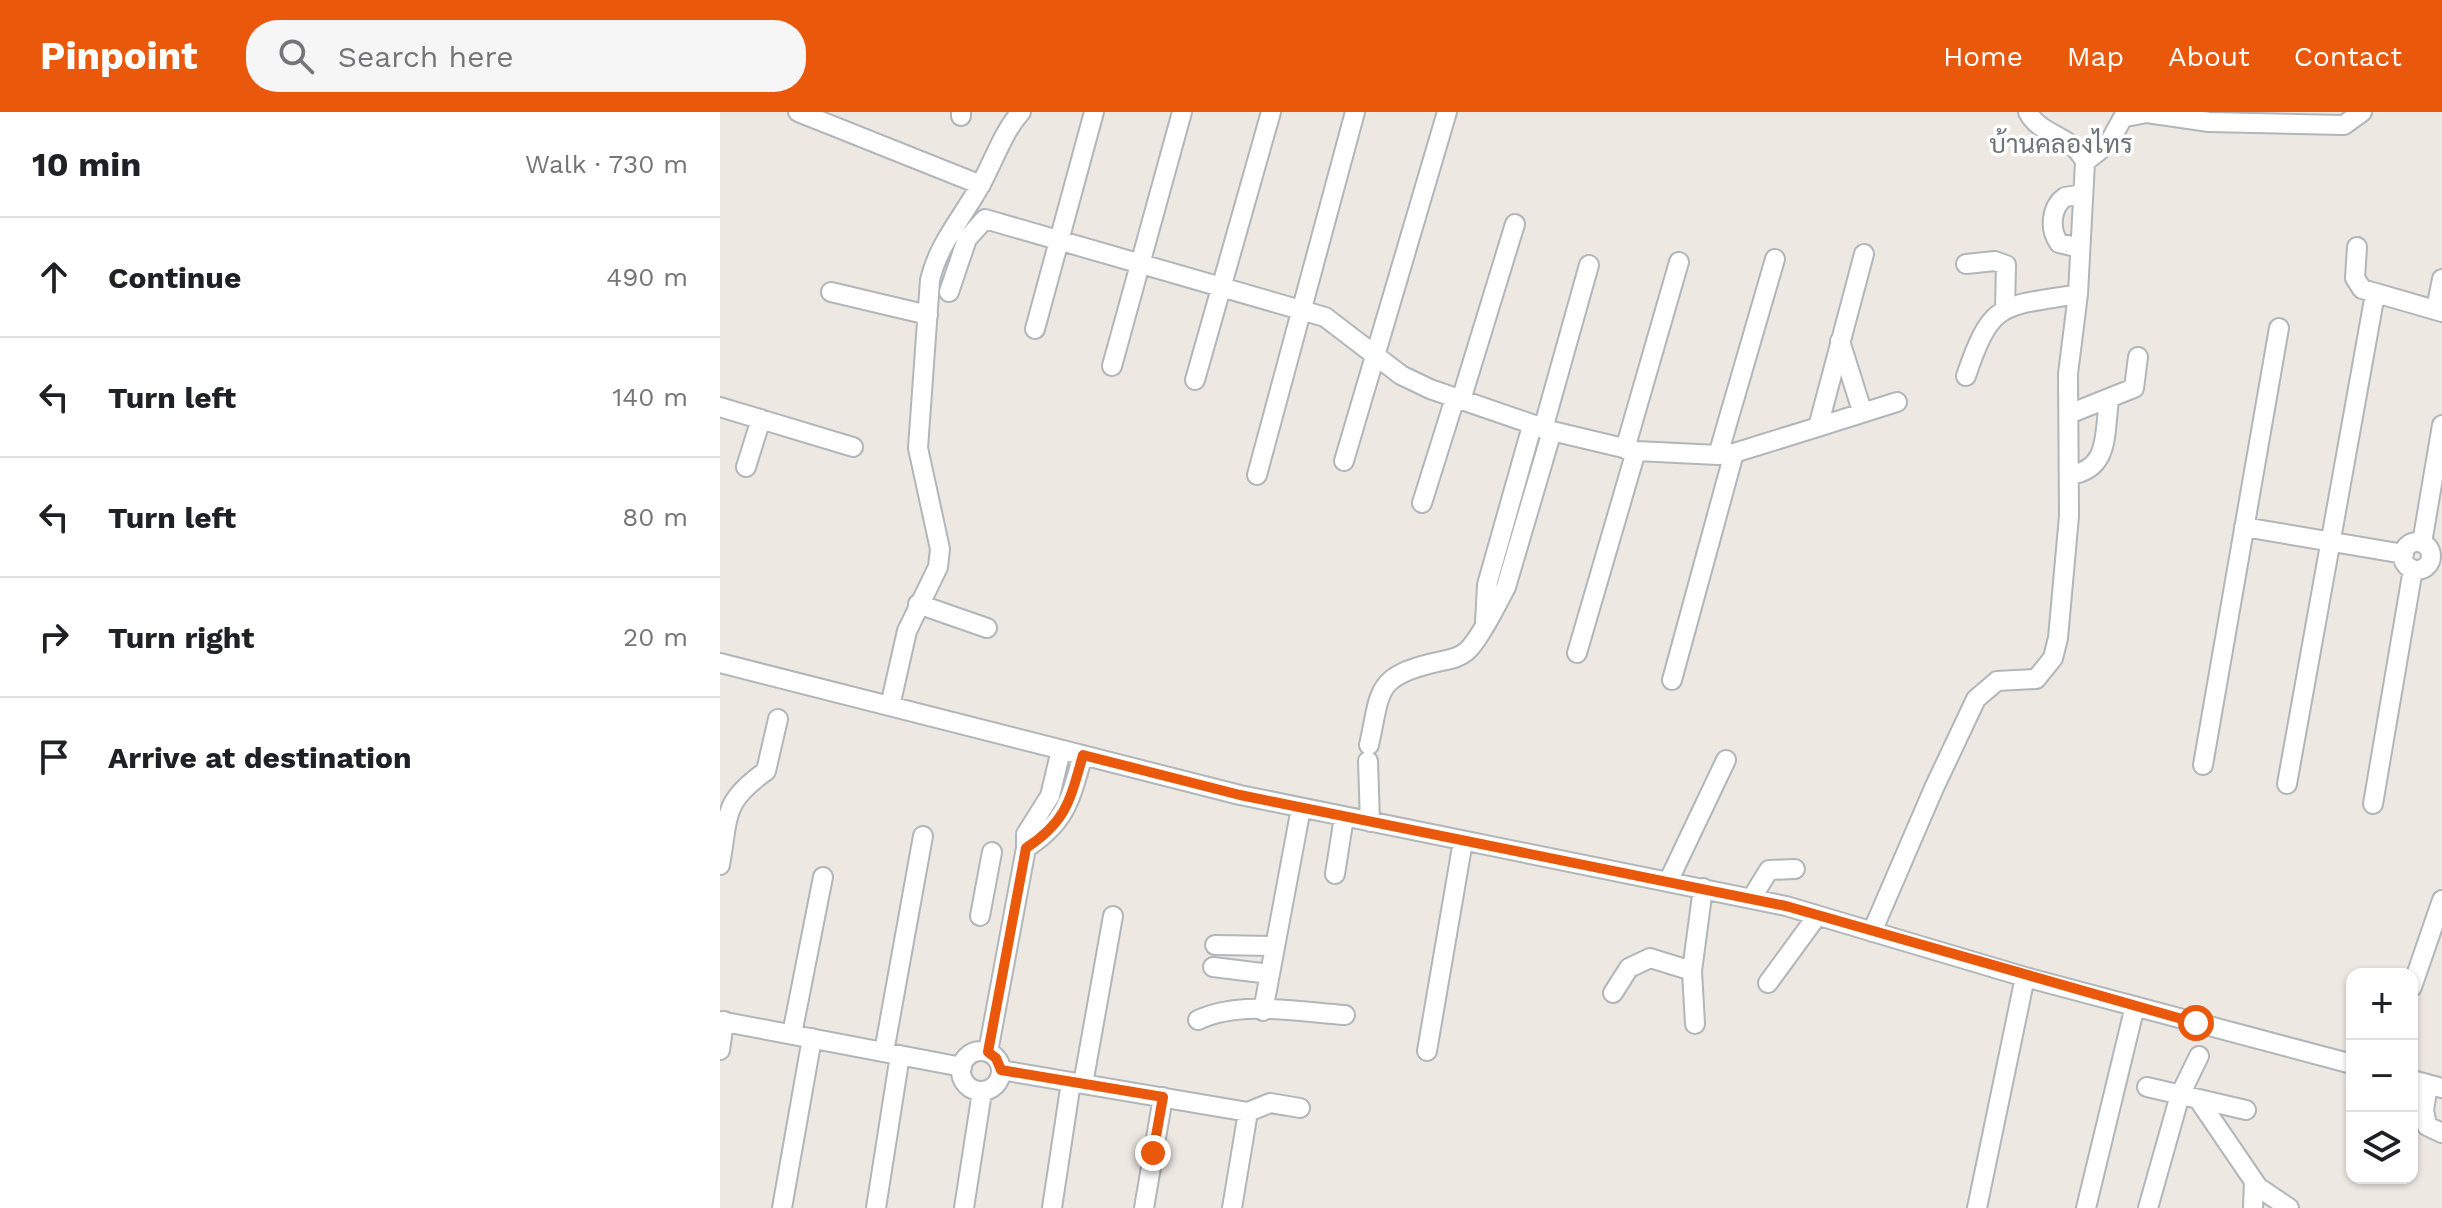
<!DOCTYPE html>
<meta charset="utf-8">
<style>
:root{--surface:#fff;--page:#f6f6f6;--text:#202124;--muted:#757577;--line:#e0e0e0;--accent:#ea580c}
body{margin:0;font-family:"Work Sans",Sarabun,sans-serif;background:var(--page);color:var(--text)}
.controls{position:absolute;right:24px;bottom:24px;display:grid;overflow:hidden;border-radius:16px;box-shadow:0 2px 6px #0004}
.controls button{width:72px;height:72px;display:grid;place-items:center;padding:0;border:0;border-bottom:2px solid var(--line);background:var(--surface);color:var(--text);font:40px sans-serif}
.stop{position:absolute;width:24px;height:24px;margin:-18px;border:6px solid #ea580c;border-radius:50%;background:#fff}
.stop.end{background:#ea580c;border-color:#fff;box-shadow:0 2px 8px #0008}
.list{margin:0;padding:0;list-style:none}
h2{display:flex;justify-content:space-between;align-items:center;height:104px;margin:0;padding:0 32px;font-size:34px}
h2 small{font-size:26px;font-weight:400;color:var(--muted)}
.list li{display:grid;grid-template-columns:52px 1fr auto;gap:24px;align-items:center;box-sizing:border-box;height:120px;padding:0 32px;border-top:2px solid var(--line)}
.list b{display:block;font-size:30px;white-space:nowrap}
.list em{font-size:26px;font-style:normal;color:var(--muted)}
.icon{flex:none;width:44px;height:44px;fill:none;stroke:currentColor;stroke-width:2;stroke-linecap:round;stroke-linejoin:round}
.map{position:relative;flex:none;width:1722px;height:1096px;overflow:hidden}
header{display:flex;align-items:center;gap:48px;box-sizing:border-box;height:112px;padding:0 40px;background:var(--accent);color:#fff}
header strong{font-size:38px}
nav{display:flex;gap:44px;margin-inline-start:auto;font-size:28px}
.search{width:560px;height:72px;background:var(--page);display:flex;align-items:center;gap:20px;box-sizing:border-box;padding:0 28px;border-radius:32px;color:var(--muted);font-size:30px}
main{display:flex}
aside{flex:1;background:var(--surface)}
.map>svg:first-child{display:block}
</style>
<header>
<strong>Pinpoint</strong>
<div class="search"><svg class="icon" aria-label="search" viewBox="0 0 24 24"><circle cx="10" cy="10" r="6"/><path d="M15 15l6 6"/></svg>Search here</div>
<nav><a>Home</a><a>Map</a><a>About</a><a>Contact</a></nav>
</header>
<main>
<aside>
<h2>10 min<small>Walk · 730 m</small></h2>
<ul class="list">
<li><svg class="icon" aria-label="ahead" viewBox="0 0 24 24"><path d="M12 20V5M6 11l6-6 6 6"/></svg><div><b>Continue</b></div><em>490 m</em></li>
<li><svg class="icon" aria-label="left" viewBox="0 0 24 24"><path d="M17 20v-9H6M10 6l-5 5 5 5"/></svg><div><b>Turn left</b></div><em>140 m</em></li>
<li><svg class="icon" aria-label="left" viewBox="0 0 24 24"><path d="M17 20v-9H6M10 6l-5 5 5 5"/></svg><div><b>Turn left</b></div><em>80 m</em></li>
<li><svg class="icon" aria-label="right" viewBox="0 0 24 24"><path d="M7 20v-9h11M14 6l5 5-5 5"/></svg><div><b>Turn right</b></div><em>20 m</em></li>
<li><svg class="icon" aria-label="arrive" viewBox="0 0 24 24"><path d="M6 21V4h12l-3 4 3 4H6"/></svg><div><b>Arrive at destination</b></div></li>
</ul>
</aside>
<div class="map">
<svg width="1722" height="1096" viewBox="0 0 1722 1096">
<rect width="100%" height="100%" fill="#eee8e3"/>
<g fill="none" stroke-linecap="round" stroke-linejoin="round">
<defs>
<path id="minor" d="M 78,0 L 261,73
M 241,4 L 241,0
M 1406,5 L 1427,1 L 1489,10 L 1624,13 L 1642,0
M 1365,50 L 1389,31 L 1406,0
M 1637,135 L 1635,166 L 1642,177 L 1722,200
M 1360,136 L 1339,131 C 1329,117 1331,95 1345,85 L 1363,82
M 1246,152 L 1275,149 L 1286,153 L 1285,197
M 111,180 L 208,203
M 229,180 L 247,127 L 265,107 L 605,205 L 681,263 L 710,277 L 832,319 L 916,339 L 998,343 L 1014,341 L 1098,315 L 1144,142
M 1716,197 L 1722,167
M 315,217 L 374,0
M 1120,229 L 1142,299
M 392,254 L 462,0
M 1246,264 C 1272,187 1282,195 1358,182
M 475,268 L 551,0
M 741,288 L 795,112
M 0,295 L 133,335
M 1349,302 L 1414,276 L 1418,245
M 1098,315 L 1177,290
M 823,317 L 869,153
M 905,337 L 959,150
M 998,343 L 1055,147
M 624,349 L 727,0
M 26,355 L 41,307
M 537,363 L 635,0
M 1350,363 C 1390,357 1384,322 1389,289
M 702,391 L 735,286
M 1524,415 L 1684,442
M1683 444a14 14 0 1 1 28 0a14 14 0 1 1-28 0Z
M 1702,431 L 1722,313
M 198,492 L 267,516
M 765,510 L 767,473 L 812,314
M 857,541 L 916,339
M 0,551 L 520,683 L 1066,794 L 1305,865 L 1632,952
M 952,568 L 1014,341
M 170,594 L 187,519 L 218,455 L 220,437 L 198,336 L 210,168 C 219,130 244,104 262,70 C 275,46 283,20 301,0
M 649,633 C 661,580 654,565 713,551 C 725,548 739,547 748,538 C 761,525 777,492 786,475 L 832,319
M 341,638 L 330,684 L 306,722 L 306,736 C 347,709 350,688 363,643
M 648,649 L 650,710
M 1483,653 L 1559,216
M 1567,672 L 1655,182
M 1653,692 L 1693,457
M 0,753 C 9,703 2,690 46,659 L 58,607
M 615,762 L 624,705
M 948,770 L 1006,648
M 1031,787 L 1049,758 L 1075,757
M 260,804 L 272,740
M 1152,820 L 1214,676 L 1256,587 L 1277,569 L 1316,567 L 1333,546 L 1338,526 L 1349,404 L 1348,262 L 1358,182 L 1365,50 C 1353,23 1320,24 1308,0
M 495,833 L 555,834
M 493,855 L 550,862
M 1048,871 L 1097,804
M 1692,875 L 1722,788
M 893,881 L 909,856 L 930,846 L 972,859
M 543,899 L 581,696
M 478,908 C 520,888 580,900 625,903
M 0,909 L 242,955
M 975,912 L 972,859 L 983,776
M 72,922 L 103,765
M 0,938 L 4,909
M241 959a20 20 0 1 1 40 0a20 20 0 1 1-40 0Z
M 707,939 L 743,729
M 164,940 L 203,724
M 268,940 L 306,736
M 281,958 L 528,1000 L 550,991 L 580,996
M 1692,968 L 1722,976
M 363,972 L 393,804
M 1708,973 L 1704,998 L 1707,1014 L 1722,1021
M 1427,975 L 1526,998
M 1478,987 L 1538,1075 L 1569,1096
M 62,1096 L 92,926
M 156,1096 L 180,943
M 244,1096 L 262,980
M 332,1096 L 351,970
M 424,1096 L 443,985
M 512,1096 L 528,1000
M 1257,1096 L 1305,865
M 1366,1096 L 1415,894
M 1428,1096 L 1460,983 L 1479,944
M 1533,1096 L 1534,1069"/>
</defs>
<use href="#minor" stroke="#b0b6b9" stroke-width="22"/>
<use href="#minor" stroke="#fff" stroke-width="18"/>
</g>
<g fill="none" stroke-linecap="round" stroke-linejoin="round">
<path stroke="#ea580c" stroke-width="10" d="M 433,1041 L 443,985 L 281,958 L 276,946 L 268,940 L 306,736 C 347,709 350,688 363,643 L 520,683 L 1066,794 L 1476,911"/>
</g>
<g text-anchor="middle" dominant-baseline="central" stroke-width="7" stroke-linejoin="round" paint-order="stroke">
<g font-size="26" fill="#6c7476" stroke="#fff">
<text x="1341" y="32">บ้านคลองไทร</text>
</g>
</g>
</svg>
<div class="controls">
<button>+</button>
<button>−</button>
<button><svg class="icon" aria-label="layers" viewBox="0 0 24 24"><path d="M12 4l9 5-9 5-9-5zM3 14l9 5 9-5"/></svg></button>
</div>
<div class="stop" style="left:1476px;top:911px"></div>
<div class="stop end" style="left:433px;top:1041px"></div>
</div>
</main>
